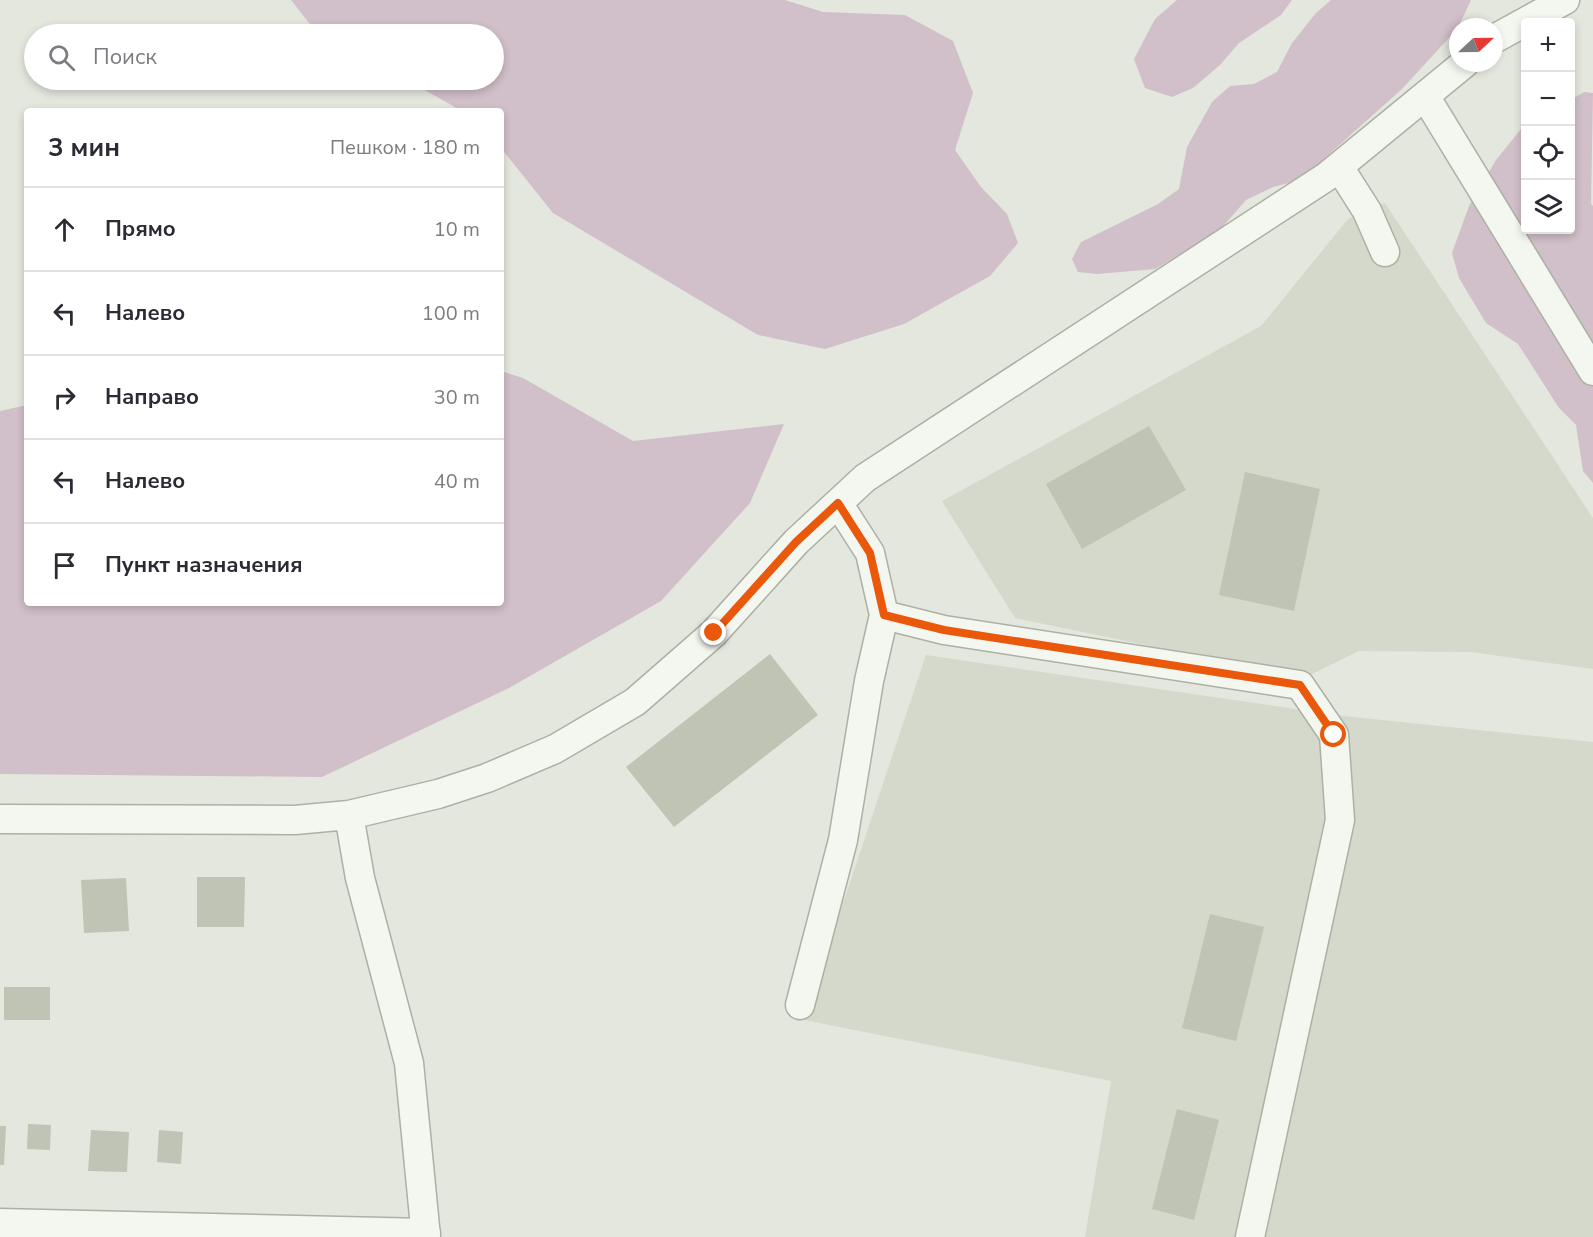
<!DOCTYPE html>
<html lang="ru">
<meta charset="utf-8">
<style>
:root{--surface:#fff;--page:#f2f2f3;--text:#2b2b33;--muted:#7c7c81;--line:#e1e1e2}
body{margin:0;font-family:"Nunito Sans",sans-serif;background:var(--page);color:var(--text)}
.controls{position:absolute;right:18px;top:18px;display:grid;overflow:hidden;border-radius:6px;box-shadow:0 3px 9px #0003}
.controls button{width:54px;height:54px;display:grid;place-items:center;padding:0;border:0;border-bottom:2px solid var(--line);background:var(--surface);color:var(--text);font:30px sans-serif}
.compass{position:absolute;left:1449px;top:18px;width:54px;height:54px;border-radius:50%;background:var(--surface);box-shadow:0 3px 9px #0003;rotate:68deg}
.stop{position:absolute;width:18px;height:18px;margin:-14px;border:4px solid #ea580c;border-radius:50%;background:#fff}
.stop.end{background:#ea580c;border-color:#fff;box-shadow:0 2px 6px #0008}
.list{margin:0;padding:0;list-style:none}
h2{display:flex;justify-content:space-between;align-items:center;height:78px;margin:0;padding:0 24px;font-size:26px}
h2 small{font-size:20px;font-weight:400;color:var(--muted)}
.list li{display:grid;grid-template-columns:39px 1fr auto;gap:18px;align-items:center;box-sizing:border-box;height:84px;padding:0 24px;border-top:2px solid var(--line)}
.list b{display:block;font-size:22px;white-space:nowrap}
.list em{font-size:20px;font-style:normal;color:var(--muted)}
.icon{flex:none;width:33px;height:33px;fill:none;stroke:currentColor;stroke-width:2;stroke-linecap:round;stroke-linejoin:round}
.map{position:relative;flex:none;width:1593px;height:1237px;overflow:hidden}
.search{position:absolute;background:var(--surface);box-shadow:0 3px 9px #0003;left:24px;top:24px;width:480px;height:66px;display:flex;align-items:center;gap:15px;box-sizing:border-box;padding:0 21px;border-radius:33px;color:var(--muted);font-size:22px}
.panel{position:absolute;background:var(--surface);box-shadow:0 3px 9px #0003;left:24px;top:108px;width:480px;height:498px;border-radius:6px}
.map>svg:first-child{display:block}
</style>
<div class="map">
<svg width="1593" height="1237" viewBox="0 0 1593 1237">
<rect width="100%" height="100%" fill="#e4e7de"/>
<path fill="#d4d9cc" d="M 1385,203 L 1593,518 L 1593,669 L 1471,652 L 1359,651 L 1304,678 L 1015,618 L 942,501 L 1261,326 L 1348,219 Z
M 926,655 L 1344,716 L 1593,742 L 1593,1237 L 1085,1237 L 1111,1081 L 804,1020 Z"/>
<path fill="#d1bfc9" d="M 291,0 L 785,0 L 823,12 L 905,15 L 953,41 L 973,93 L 955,150 L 981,187 L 1007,214 L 1018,243 L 990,276 L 904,324 L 825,349 L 758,335 L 553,213 L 501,148 L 501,111 L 462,111 L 407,80 L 494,80 L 494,34 L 329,34 L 310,24 Z
M 1177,0 L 1292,0 L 1281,15 L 1239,43 L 1220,65 L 1193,88 L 1172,97 L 1145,88 L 1134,59 L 1155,19 Z
M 1331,0 L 1471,0 L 1458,28 L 1402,89 L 1300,180 L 1273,187 L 1246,200 L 1219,231 L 1155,269 L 1097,274 L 1078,272 L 1072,259 L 1081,242 L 1158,204 L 1179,189 L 1187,147 L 1212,102 L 1230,86 L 1254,84 L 1277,72 L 1292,43 L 1316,13 Z
M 1584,92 L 1593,93 L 1591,204 L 1593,206 L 1593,483 L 1583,471 L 1576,425 L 1559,408 L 1518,344 L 1486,323 L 1459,278 L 1452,253 L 1469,206 L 1496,160 L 1525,124 L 1526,230 L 1570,230 L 1571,100 Z
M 501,371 L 523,378 L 633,441 L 784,424 L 750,503 L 661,601 L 509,688 L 322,777 L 0,774 L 0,411 L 27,405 L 27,603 L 501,603 Z"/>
<path fill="#bfc4b5" d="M 1149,426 L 1186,490 L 1082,549 L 1046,484 Z
M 1245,472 L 1320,489 L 1294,611 L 1219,595 Z
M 770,654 L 818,715 L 674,827 L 626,767 Z
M 197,877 L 245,877 L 244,927 L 197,927 Z
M 126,878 L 129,931 L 84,933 L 81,880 Z
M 1210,914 L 1264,927 L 1236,1041 L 1182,1028 Z
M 4,987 L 50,987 L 50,1020 L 4,1020 Z
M 1177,1109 L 1219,1120 L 1194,1220 L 1152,1209 Z
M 28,1124 L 51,1125 L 50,1150 L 27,1149 Z
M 0,1126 L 6,1126 L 4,1165 L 0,1165 Z
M 91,1130 L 129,1132 L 127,1172 L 88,1171 Z
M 159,1130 L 183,1132 L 181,1164 L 157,1162 Z"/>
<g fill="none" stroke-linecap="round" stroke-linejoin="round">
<defs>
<path id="minor" d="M 1494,39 L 1565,0
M 1425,96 L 1593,371
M 1339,167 L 1367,211 L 1385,252
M 838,503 L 870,553 L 884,615
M 349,815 L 360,878 L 409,1063 L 426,1237
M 0,819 L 295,820 L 349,815 L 438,794 L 487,778 L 555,749 L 635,702 L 714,633 L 796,542 L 865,478 L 1326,177 L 1465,63
M 800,1005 L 843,840 L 869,681 L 884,615 L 944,630 L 1300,685 L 1334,735 L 1340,820 L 1250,1237
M 0,1223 L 426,1233"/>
</defs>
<use href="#minor" stroke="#acb1a4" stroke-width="31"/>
<use href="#minor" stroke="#f4f6f0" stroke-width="28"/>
</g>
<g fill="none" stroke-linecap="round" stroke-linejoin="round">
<path stroke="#ea580c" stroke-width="8" d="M 714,633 L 796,542 L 838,503 L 870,553 L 884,615 L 944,630 L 1300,685 L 1334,735"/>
</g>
</svg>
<div class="controls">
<button>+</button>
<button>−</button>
<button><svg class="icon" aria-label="locate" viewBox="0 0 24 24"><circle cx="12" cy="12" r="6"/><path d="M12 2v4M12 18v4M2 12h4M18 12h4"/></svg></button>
<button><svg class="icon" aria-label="layers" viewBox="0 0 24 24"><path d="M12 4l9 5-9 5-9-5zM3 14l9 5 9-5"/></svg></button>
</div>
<svg class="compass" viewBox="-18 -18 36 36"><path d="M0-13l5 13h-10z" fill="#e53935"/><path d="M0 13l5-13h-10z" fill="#7c7c81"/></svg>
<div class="stop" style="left:1334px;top:735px"></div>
<div class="stop end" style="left:714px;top:633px"></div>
<div class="search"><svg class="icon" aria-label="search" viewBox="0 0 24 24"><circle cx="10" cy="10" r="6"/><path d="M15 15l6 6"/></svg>Поиск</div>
<section class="panel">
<h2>3 мин<small>Пешком · 180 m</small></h2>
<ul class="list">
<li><svg class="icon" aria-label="ahead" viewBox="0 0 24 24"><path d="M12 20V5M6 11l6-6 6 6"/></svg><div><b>Прямо</b></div><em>10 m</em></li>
<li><svg class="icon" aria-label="left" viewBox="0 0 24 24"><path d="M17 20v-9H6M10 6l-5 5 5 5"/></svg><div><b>Налево</b></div><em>100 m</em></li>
<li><svg class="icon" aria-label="right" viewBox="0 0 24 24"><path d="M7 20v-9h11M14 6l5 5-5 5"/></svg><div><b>Направо</b></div><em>30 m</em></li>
<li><svg class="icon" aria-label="left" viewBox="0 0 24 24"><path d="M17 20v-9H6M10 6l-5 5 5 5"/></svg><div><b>Налево</b></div><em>40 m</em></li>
<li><svg class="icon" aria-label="arrive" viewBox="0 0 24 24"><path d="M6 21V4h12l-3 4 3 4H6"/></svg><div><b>Пункт назначения</b></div></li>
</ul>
</section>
</div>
